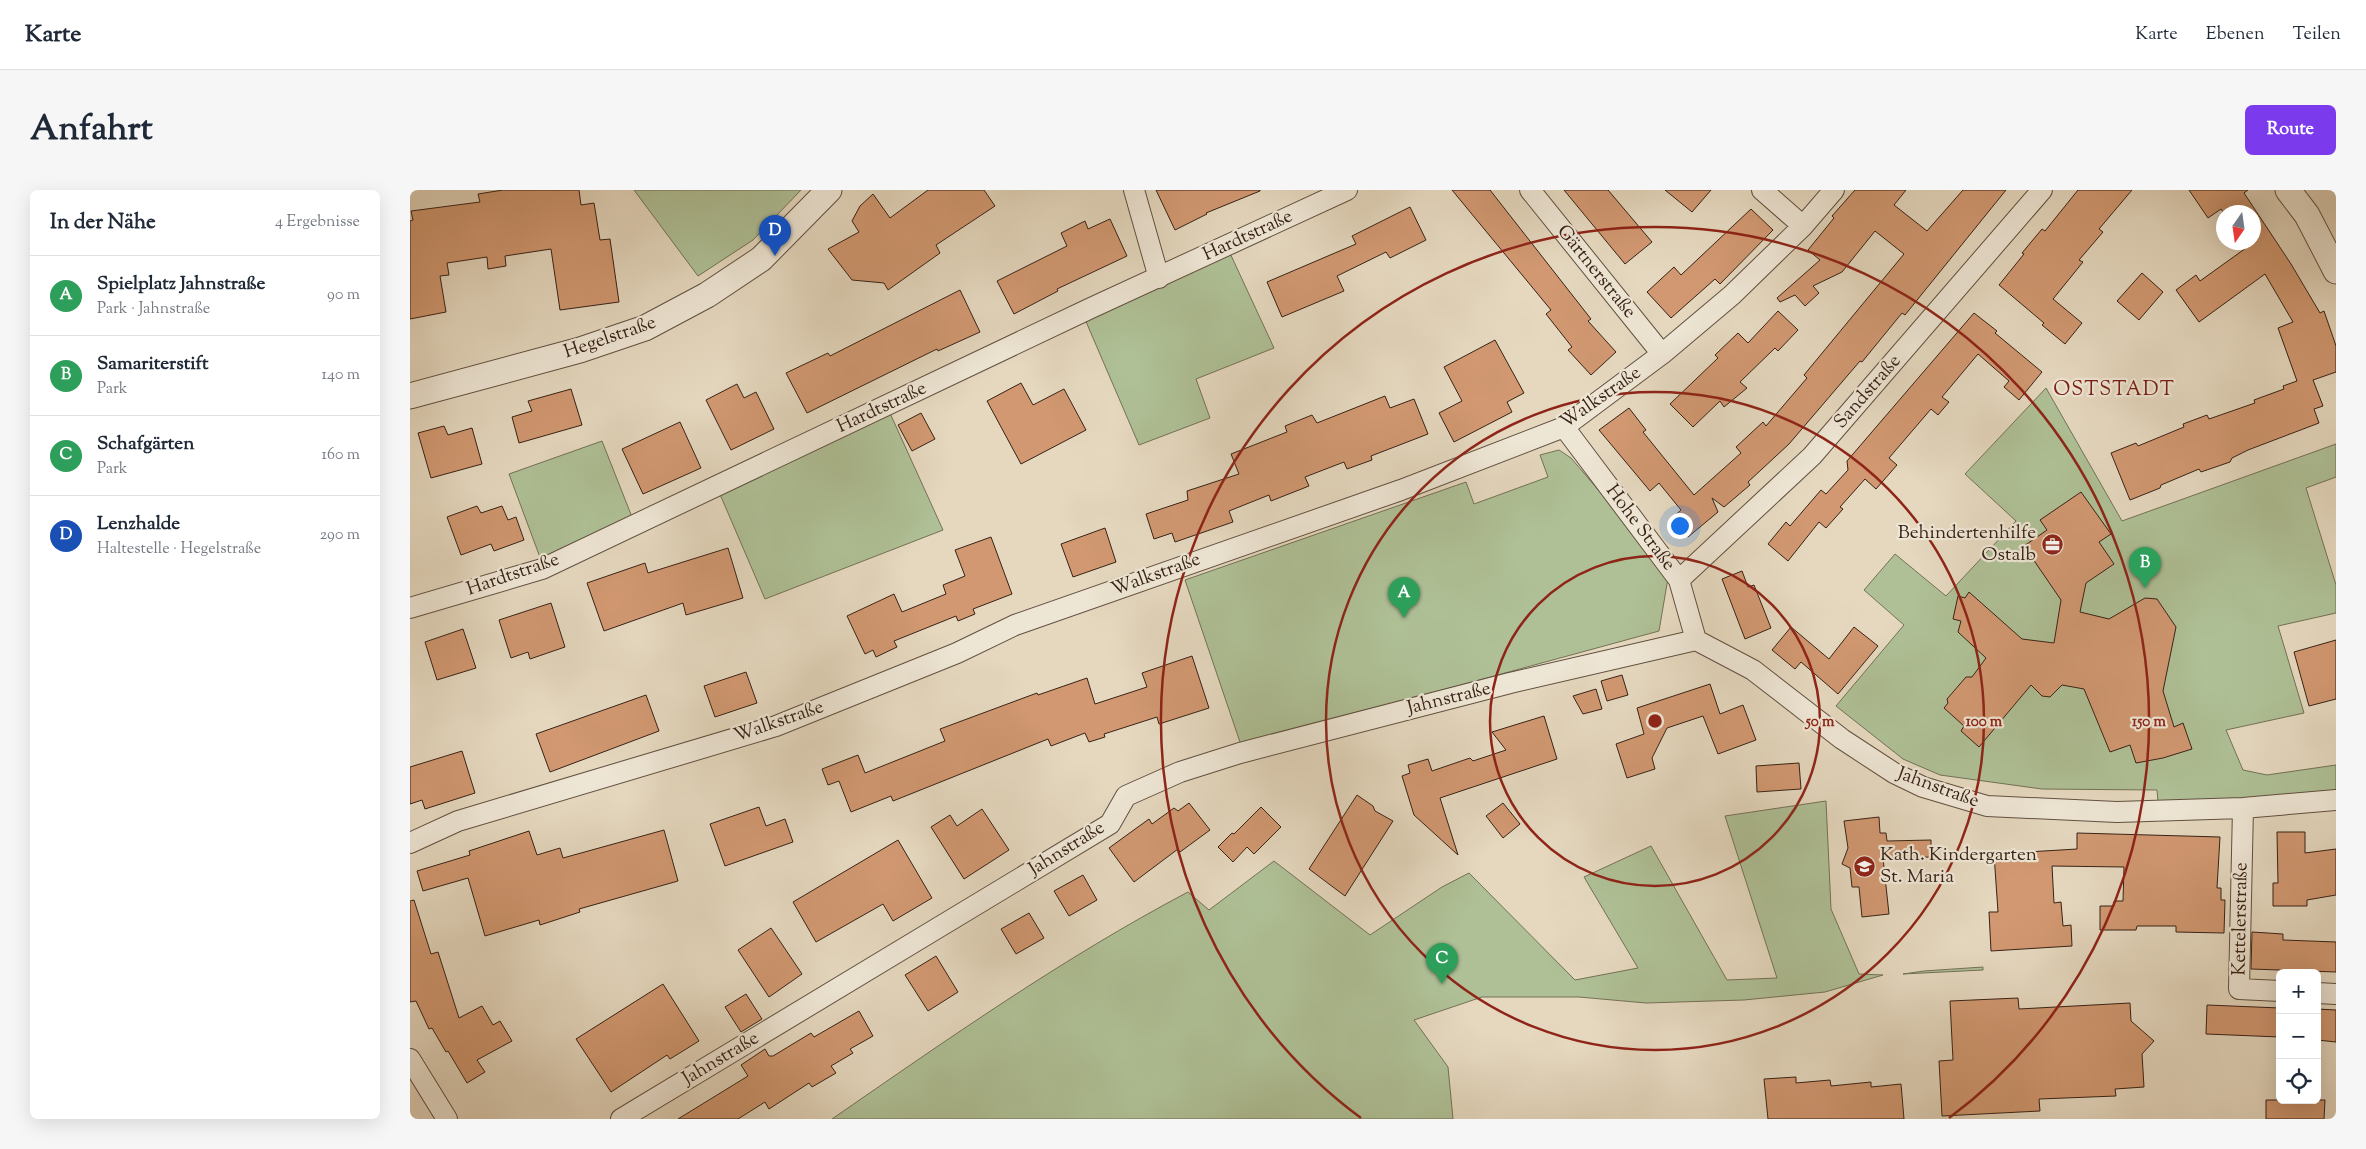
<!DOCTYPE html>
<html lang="de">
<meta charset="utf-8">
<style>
:root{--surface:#fff;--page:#f6f6f7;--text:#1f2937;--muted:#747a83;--line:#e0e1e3;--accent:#7c3aed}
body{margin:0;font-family:"Sorts Mill Goudy",serif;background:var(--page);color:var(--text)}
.controls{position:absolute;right:15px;bottom:15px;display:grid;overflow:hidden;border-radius:8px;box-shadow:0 5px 20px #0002}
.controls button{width:45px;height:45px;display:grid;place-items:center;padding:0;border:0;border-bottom:1px solid var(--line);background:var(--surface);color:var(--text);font:25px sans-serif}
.compass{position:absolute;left:1806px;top:15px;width:45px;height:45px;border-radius:50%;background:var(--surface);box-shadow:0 5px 20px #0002;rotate:193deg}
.you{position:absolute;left:1269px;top:335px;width:18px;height:18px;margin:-12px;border:4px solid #fff;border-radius:50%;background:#1a73e8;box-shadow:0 0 0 8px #1a73e833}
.badge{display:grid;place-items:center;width:32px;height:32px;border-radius:50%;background:var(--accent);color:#fff;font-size:16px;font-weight:700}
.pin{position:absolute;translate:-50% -41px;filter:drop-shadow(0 1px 2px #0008)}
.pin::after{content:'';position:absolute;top:26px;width:18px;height:15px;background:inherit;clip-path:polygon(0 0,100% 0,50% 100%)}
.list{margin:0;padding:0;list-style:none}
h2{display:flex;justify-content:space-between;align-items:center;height:65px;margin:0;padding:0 20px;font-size:21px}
h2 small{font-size:16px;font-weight:400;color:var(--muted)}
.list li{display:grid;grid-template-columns:32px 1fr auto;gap:15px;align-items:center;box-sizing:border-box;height:80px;padding:0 20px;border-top:1px solid var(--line)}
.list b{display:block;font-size:19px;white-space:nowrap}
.list p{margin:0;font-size:16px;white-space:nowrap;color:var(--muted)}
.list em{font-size:16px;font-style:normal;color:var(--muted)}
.icon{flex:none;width:28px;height:28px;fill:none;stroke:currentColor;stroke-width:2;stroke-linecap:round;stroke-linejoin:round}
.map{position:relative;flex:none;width:1926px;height:929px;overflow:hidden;border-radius:8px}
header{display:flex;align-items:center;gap:30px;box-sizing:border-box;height:70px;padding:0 25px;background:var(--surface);border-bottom:1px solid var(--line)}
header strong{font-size:24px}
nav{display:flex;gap:28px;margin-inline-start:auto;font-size:18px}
.intro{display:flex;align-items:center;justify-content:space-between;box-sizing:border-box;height:120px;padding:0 30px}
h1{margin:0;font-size:35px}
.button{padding:12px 22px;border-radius:8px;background:var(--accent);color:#fff;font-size:18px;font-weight:700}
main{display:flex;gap:30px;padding:0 30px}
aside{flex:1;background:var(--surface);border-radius:8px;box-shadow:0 5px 20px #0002}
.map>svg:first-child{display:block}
</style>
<header>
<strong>Karte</strong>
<nav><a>Karte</a><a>Ebenen</a><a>Teilen</a></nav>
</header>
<div class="intro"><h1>Anfahrt</h1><a class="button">Route</a></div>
<main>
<aside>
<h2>In der Nähe<small>4 Ergebnisse</small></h2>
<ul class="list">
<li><span class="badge" style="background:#2e9e5b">A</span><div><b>Spielplatz Jahnstraße</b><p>Park · Jahnstraße</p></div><em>90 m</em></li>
<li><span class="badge" style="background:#2e9e5b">B</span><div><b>Samariterstift</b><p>Park</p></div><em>140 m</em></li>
<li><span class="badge" style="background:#2e9e5b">C</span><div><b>Schafgärten</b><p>Park</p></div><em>160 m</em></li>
<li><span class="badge" style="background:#1a4fb4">D</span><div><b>Lenzhalde</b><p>Haltestelle · Hegelstraße</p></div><em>290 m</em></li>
</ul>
</aside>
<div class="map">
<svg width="1926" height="929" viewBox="0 0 1926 929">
<rect width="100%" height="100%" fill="#e5d8bf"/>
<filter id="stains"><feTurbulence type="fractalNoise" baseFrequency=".004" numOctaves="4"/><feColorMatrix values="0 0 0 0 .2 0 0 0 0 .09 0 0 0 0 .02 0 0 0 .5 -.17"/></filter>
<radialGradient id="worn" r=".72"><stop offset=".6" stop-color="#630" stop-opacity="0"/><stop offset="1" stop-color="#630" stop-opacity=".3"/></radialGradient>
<path fill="#afc096" stroke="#737156" d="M 224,0 L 391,0 L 343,50 L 288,86 Z
M 819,61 L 864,158 L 786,189 L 800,228 L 729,255 L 674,127 Z
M 1636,198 L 1712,331 L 1926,254 L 1926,287 L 1896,298 L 1926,395 L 1926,423 L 1868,436 L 1894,523 L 1816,540 L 1833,580 L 1857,585 L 1926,575 L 1926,604 L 1862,609 L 1748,612 L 1747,600 L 1632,599 L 1530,585 L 1493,569 L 1426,516 L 1494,435 L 1454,400 L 1485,364 L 1536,406 L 1606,331 L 1555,284 Z
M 479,221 L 533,340 L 355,409 L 309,302 Z
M 192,251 L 222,327 L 131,370 L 99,284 Z
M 1149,260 L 1161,268 L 1214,330 L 1258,388 L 1249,441 L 831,555 L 775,390 L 1056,292 L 1064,314 L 1138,287 L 1130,265 Z
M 1416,611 L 1421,719 L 1449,784 L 1473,785 L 1415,802 L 1334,810 L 1236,813 L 1169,807 L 1072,807 L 1004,830 L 1038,877 L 1043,929 L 422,929 C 538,849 653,768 778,702 L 799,720 L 864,671 L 960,745 L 1032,697 L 1059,683 L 1165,790 L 1228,778 L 1174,687 L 1241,656 L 1317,790 L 1367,788 L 1315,626 Z
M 1573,777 L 1573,780 L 1493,784 L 1514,781 Z"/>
<path fill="#d19871" stroke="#372216" d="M 93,0 L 169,0 L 171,15 L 184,13 L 190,50 L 200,49 L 209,112 L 150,120 L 141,59 L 95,66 L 96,76 L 78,79 L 77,67 L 37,73 L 39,85 L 30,86 L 36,122 L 0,129 L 0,31 L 3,30 L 1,21 L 70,12 L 68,4 Z
M 518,0 L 574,0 L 585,16 L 526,55 L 530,63 L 478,100 L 474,93 L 442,90 L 418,59 L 449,42 L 442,31 L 450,16 L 463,4 L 480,28 Z
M 746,0 L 850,0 L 850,1 L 796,23 L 797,24 L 765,40 Z
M 1042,0 L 1080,0 L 1181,129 L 1178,131 L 1206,162 L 1181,185 L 1158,160 L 1162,157 L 1136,124 L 1141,120 Z
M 1154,0 L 1198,0 L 1242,52 L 1215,74 Z
M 1255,0 L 1301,0 L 1282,22 Z
M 1445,0 L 1496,0 L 1484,15 L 1517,41 L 1553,0 L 1596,0 L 1495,125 L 1492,123 L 1452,172 L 1450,171 L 1379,254 L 1338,292 L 1340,295 L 1314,317 L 1302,308 L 1308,322 L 1278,347 L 1262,328 L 1271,320 L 1249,293 L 1240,301 L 1189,240 L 1219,218 L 1236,240 L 1233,242 L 1284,305 L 1331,263 L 1326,257 L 1353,232 L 1356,236 L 1397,188 L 1394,185 L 1494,64 L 1465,41 L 1432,82 L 1403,96 L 1409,103 L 1395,116 L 1385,105 L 1370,112 L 1367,108 L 1410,70 L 1398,60 L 1424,28 L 1422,26 Z
M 1668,0 L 1722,0 L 1689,39 L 1693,42 L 1669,70 L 1673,72 L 1643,109 L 1672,133 L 1655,154 L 1632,135 L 1634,133 L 1589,95 L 1614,64 L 1612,63 L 1632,39 L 1635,41 Z
M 1779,0 L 1838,0 L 1834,3 L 1881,74 L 1910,123 L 1914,121 L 1926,156 L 1926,182 L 1903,190 L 1913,216 L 1904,219 L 1909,233 L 1838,260 L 1822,268 L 1820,272 L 1791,282 L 1789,279 L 1751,295 L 1750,298 L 1720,310 L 1701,263 L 1726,253 L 1728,256 L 1774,237 L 1773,234 L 1797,225 L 1799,229 L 1845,213 L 1844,210 L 1874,199 L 1873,196 L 1887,191 L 1868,138 L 1883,132 L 1855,84 L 1789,132 L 1766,100 L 1786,85 L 1790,91 L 1836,58 L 1833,52 L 1844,52 L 1844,22 L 1814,23 L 1811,19 L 1798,28 Z
M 1000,17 L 1016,50 L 980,68 L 976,62 L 927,86 L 934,101 L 872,127 L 857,92 L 946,54 L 942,46 Z
M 1341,19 L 1363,40 L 1310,94 L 1305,89 L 1261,128 L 1237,102 L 1264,77 L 1271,85 Z
M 700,29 L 717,66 L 647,99 L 648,101 L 604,124 L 587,91 L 657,56 L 651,43 L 675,31 L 678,39 Z
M 1732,83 L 1753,102 L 1729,130 L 1707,111 Z
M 550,100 L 570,142 L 528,161 L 527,159 L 397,223 L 376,183 L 418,163 L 420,166 Z
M 1368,121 L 1388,140 L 1368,161 L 1365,158 L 1330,192 L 1337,198 L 1314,217 L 1310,211 L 1283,237 L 1260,214 L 1308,168 L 1305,165 L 1328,143 L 1338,153 Z
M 1564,123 L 1587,141 L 1585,143 L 1632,182 L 1609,210 L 1594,197 L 1599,191 L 1568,164 L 1532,207 L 1539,212 L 1528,225 L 1521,219 L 1479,268 L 1487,275 L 1466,299 L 1455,289 L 1430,317 L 1433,319 L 1416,338 L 1409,332 L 1378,371 L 1358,354 L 1376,332 L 1380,336 L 1411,300 L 1416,304 L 1438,280 L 1437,271 Z
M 1085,150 L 1114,203 L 1097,212 L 1102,222 L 1044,252 L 1029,223 L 1052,211 L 1034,177 Z
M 611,193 L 623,215 L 654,199 L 676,240 L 611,274 L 577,211 Z
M 327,194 L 334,208 L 346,202 L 364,239 L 321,260 L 296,210 Z
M 161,199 L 172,235 L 109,253 L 102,227 L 122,221 L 118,211 Z
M 975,206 L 980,218 L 1004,209 L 1018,244 L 961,266 L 962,270 L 937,279 L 934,272 L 895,287 L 899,296 L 861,311 L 859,305 L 819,321 L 823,332 L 765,352 L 762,343 L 744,349 L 736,324 L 778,310 L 777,301 L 829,284 L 821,264 L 877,242 L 875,236 L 902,225 L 907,233 Z
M 511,223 L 525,249 L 502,261 L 488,235 Z
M 270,232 L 291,278 L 233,304 L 212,259 Z
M 34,236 L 38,245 L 62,238 L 72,274 L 21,288 L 8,243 Z
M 1671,302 L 1701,344 L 1689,352 L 1704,374 L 1676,393 L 1670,422 L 1699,429 L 1735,408 L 1747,409 L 1766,437 L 1753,501 L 1764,537 L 1773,533 L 1782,559 L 1753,568 L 1726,573 L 1720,555 L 1700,562 L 1674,499 L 1652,495 L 1640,507 L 1632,506 L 1621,495 L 1569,557 L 1551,541 L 1554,536 L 1534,518 L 1538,513 L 1537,509 L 1556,487 L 1562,487 L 1576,468 L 1548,442 L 1551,431 L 1543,429 L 1548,406 L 1555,408 L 1559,402 L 1612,449 L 1644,453 L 1651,410 L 1614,356 L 1637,340 L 1630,330 Z
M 67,316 L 71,323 L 92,316 L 98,330 L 106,327 L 114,350 L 84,361 L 81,354 L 51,365 L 37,327 Z
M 695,338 L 706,372 L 663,387 L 651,354 Z
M 581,347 L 602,404 L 563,419 L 565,424 L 548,431 L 546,426 L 484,451 L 487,457 L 466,467 L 463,460 L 455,464 L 437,426 L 484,404 L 492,422 L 536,404 L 533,395 L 555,386 L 545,360 Z
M 318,358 L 333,408 L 276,425 L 273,413 L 194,441 L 177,393 L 235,373 L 238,383 Z
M 1332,381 L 1338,397 L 1344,395 L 1361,438 L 1335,449 L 1312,389 Z
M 141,413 L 155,457 L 120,469 L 118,462 L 101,468 L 89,430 Z
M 1381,437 L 1419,469 L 1444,437 L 1468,456 L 1428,504 L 1391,472 L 1385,479 L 1362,460 Z
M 53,439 L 66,478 L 27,490 L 15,452 Z
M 1926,450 L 1926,509 L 1899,516 L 1884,462 Z
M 782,466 L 799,518 L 749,534 L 747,527 L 694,544 L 695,547 L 679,552 L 675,543 L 641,556 L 638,549 L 483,611 L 481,606 L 441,622 L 429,591 L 418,595 L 412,579 L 448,565 L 455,583 L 535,551 L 530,539 L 627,503 L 628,505 L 677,488 L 685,514 L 737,497 L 732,483 Z
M 336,482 L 347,513 L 305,527 L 294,496 Z
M 1212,485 L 1218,505 L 1197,511 L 1191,491 Z
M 1300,494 L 1310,524 L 1333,515 L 1346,550 L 1308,564 L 1293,526 L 1257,538 L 1242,568 L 1245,579 L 1217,588 L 1206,554 L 1234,544 L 1227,518 Z
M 1186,499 L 1192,519 L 1173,524 L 1163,506 Z
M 236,505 L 249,541 L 140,582 L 126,544 Z
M 1134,526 L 1147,569 L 1030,608 L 1048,665 L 1004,625 L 992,586 L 1000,583 L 998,575 L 1018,569 L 1022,581 L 1060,568 L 1063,571 L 1096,560 L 1082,542 Z
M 52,561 L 65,603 L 15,619 L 12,610 L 0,614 L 0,577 Z
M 1389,573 L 1391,599 L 1347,602 L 1346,576 Z
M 947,605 L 963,616 L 965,621 L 983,631 L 935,706 L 899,679 Z
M 779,613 L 800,640 L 770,662 L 768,659 L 724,692 L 699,658 L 739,629 L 742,634 L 764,618 L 768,621 Z
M 1093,613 L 1110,634 L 1093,648 L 1076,626 Z
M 349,617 L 356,636 L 375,629 L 383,652 L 315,676 L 300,634 Z
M 851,617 L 871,637 L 844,664 L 837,657 L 823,672 L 808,657 L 822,643 L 824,644 Z
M 572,619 L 599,660 L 554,689 L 521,637 L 540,625 L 547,636 Z
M 1469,627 L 1470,643 L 1476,643 L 1477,651 L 1521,650 L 1521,667 L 1473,668 L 1479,724 L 1452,727 L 1449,697 L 1442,697 L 1440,678 L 1432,674 L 1438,658 L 1434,631 Z
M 254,640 L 268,691 L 169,719 L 170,722 L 130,735 L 129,730 L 75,746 L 58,688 L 13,701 L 7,681 L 60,665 L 59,661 L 119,641 L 127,665 L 150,658 L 153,668 Z
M 1867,642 L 1895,642 L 1895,663 L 1926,659 L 1926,705 L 1897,710 L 1897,716 L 1863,716 L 1863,693 L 1868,693 Z
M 1667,643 L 1810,647 L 1807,698 L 1811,698 L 1811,710 L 1815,710 L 1814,743 L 1766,742 L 1766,736 L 1727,736 L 1726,740 L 1690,740 L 1690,716 L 1704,716 L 1704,711 L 1713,711 L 1714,677 L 1642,676 L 1644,713 L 1651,712 L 1653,736 L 1661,735 L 1662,756 L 1581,761 L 1579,722 L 1588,722 L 1584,664 L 1667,659 Z
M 488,650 L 522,708 L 483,731 L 473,714 L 406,752 L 383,712 Z
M 673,685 L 687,710 L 659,726 L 644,701 Z
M 4,710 L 21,764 L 28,762 L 49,828 L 72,816 L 83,835 L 90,831 L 102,851 L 67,870 L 75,882 L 57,893 L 38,861 L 36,862 L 22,838 L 19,839 L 6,811 L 0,812 L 0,711 Z
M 619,723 L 634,748 L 606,764 L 591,739 Z
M 361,738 L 392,784 L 359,807 L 328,760 Z
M 1842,742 L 1873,744 L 1873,750 L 1926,752 L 1926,782 L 1841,779 Z
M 526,766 L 548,802 L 518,821 L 495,785 Z
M 253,794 L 289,851 L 260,869 L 257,865 L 201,902 L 166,849 Z
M 336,804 L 352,829 L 331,842 L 315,817 Z
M 1608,808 L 1609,819 L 1720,813 L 1721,831 L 1744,851 L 1732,864 L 1734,897 L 1705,899 L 1706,906 L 1629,909 L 1630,921 L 1532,926 L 1529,871 L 1543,870 L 1540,811 Z
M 1797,815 L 1870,818 L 1870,847 L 1796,844 Z
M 1907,819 L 1926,820 L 1926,852 L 1907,850 Z
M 449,821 L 463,846 L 440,859 L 443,863 L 421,876 L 426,883 L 402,897 L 399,893 L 359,919 L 355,912 L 328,929 L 268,929 L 338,886 L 331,875 L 355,859 L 359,866 L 363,866 L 401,843 L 404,847 Z
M 1386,887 L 1386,893 L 1420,890 L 1421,896 L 1461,892 L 1461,897 L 1491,894 L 1494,929 L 1358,929 L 1354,889 Z
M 1856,910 L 1915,910 L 1914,929 L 1856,929 Z"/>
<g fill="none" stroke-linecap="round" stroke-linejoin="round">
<defs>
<path id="minor" d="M 724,0 L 749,88
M 1120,0 L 1252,164
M 1352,0 L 1393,36
M 1154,237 L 1269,390 L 1286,450
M 1269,390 L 1402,266 L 1632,0
M 0,418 L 132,379 L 681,118 L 937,0
M 1833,618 L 1829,799 L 1870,801
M 0,653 L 48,631 L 366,536 L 547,463 L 605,435 L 991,300 L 1154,237 L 1252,164 L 1322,105 L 1393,36 L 1424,0
M 1907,803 L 1926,804
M 0,869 L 37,929
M 211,929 L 700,634 L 716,606 L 770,582 L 830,563 L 1100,493 L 1286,450 L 1343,480 L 1432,549 L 1484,583 L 1513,597 L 1577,616 L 1707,622 L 1833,618 L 1926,610"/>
<path id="tertiary" d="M 1878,0 L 1897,25 L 1926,81
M 0,206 L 170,160 L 235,138 L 297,105 L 351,69 L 419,0"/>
</defs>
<use href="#minor" stroke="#625040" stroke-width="22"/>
<use href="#tertiary" stroke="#625040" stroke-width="27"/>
<use href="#minor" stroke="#eee6d5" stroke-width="20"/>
<use href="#tertiary" stroke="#eee6d5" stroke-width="25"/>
</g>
<g fill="none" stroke="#8f2418" stroke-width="2.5">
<circle cx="1245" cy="531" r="165"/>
<circle cx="1245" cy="531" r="329"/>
<path d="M951 928A494 494 0 1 1 1539 928"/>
</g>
<defs>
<symbol id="office-disc" viewBox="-11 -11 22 22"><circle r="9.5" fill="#8f2418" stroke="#eee6d5"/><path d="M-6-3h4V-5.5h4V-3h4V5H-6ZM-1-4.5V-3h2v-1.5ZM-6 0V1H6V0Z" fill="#fff"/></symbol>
<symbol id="school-disc" viewBox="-11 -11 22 22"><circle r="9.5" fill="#8f2418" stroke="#eee6d5"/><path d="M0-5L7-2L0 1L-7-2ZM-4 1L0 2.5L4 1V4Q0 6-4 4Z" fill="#fff"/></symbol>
</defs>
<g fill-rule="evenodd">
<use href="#office-disc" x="1630" y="342" width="25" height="25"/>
<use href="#school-disc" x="1442" y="664" width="25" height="25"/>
</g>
<g text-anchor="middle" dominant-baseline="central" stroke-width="4.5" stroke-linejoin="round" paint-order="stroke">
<g font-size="19" fill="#372216" stroke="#eee6d5">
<text transform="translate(838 46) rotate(-25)">Hardtstraße</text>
<text transform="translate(1186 82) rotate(51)">Gärtnerstraße</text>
<text transform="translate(200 148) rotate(-19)">Hegelstraße</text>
<text transform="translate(1458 202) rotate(-49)">Sandstraße</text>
<text transform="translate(1191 208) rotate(-35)">Walkstraße</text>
<text transform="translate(472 218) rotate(-25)">Hardtstraße</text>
<text transform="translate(1230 338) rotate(53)">Hohe Straße</text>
<text transform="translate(103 385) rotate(-19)">Hardtstraße</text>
<text transform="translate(746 385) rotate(-20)">Walkstraße</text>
<text transform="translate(1039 509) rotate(-14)">Jahnstraße</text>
<text transform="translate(369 532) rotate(-19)">Walkstraße</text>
<text transform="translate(1528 598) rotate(20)">Jahnstraße</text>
<text transform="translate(657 659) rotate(-32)">Jahnstraße</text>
<text transform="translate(1831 729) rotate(-89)">Kettelerstraße</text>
<text transform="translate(311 869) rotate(-31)">Jahnstraße</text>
</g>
<g font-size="19" fill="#372216" stroke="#eee6d5" text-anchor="end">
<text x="1626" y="343">Behindertenhilfe<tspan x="1626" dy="22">Ostalb</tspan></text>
<text x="1470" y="665" text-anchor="start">Kath. Kindergarten<tspan x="1470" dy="22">St. Maria</tspan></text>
</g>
<g font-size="20" letter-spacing="1" fill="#7a1f14" stroke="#eee6d5">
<text x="1704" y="200">OSTSTADT</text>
</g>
</g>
<circle cx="1245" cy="531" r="8" fill="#8f2418" stroke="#eee6d5" stroke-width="2.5"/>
<g font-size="15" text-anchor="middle" font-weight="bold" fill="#8f2418" stroke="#eee6d5" stroke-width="4.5" stroke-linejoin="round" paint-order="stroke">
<text x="1410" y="536">50 m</text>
<text x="1574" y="536">100 m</text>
<text x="1739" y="536">150 m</text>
</g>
<rect width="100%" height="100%" filter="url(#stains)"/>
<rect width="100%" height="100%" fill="url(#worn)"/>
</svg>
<div class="controls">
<button>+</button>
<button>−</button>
<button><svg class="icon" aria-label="locate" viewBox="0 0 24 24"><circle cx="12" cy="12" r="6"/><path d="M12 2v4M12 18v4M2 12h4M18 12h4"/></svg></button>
</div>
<svg class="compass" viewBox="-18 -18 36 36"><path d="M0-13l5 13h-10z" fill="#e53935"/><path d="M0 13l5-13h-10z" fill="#747a83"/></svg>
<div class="you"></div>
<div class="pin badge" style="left:994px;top:428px;background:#2e9e5b">A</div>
<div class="pin badge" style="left:1735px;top:398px;background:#2e9e5b">B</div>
<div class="pin badge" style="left:1032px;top:794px;background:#2e9e5b">C</div>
<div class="pin badge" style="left:365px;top:66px;background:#1a4fb4">D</div>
</div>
</main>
